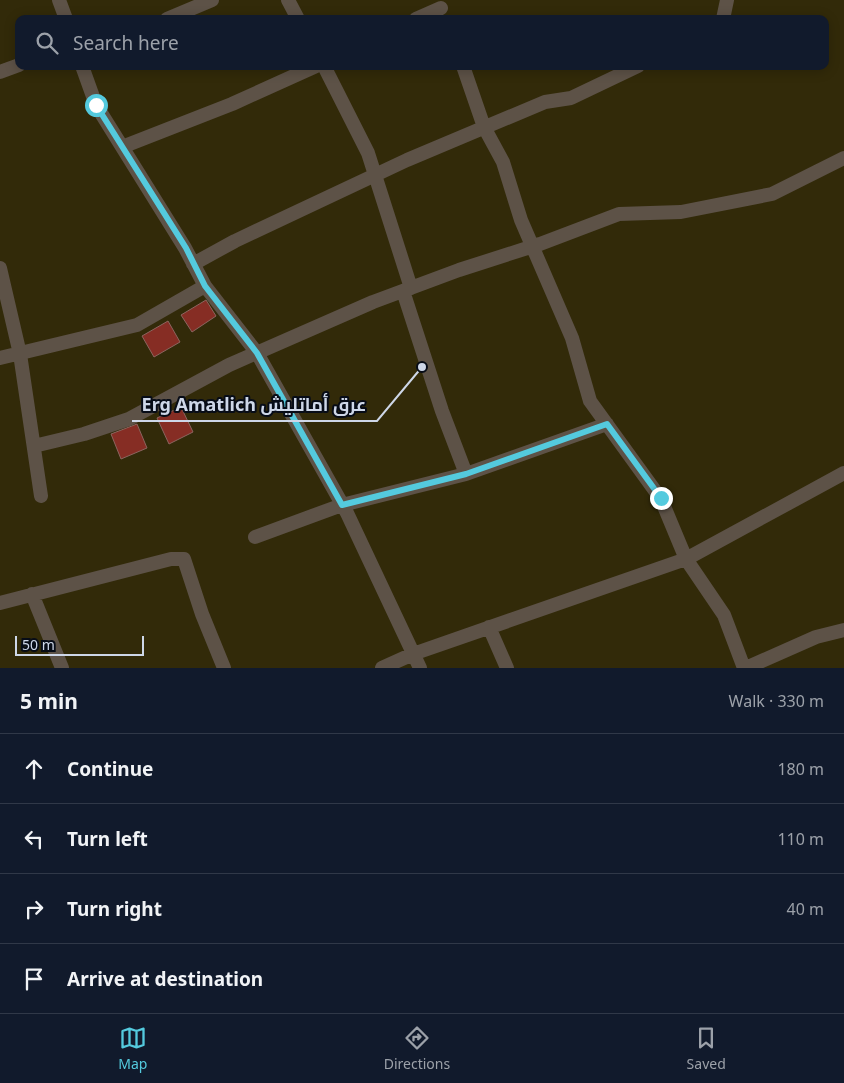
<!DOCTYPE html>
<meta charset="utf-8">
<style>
:root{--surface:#111a2c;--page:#1e2738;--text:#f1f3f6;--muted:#9ca1a9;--line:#303848;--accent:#54cade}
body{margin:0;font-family:"Noto Sans",Cairo,sans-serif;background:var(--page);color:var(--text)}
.scale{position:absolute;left:15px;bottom:12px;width:129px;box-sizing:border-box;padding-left:5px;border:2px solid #ced7e8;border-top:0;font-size:14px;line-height:18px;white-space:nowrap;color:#ced7e8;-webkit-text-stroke:4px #070c17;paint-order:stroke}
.stop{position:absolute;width:15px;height:15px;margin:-11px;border:4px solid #54cade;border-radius:50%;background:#fff}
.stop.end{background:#54cade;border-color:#fff;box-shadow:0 1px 5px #0008}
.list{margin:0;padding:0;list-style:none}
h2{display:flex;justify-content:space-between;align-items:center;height:65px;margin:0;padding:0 20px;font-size:21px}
h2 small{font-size:16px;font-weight:400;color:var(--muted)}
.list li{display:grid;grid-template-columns:32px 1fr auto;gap:15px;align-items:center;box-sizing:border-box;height:70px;padding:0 20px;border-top:1px solid var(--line)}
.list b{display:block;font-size:19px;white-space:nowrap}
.list em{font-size:16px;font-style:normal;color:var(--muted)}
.icon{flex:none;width:28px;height:28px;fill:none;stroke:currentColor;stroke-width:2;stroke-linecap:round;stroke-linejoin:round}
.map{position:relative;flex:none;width:844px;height:668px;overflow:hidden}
.search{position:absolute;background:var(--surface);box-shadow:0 2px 12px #0003;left:15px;right:15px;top:15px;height:55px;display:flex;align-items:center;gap:12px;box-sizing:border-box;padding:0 18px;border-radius:10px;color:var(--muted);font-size:19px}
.sheet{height:345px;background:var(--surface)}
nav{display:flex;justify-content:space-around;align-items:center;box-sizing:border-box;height:70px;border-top:1px solid var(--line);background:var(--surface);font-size:14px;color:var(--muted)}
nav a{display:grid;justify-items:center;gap:2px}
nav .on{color:var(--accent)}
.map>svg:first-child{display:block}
</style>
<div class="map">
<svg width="844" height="668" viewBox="0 0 844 668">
<rect width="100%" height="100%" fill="#17223b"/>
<path fill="#322a09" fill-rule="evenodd" d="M 0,0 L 844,0 L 844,668 L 0,668 ZM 19,19 L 825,19 L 825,66 L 19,66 Z"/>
<path fill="#862d24" stroke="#8b655f" d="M 206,300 L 216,316 L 192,332 L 181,315 Z
M 168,321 L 180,342 L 154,357 L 142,336 Z
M 181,407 L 193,432 L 169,444 L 157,418 Z
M 137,424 L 147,448 L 121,459 L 111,434 Z"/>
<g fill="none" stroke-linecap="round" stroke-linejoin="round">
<path stroke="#5d5247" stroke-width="14" d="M 59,0 L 66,19
M 288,0 L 298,19
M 167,19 L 212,0
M 416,19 L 441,8
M 723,19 L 727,0
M 82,66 L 96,105 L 185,248 L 205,286 L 257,353 L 347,513 L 420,668
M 324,66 L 368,153 L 411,288
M 463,66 L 484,127 L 503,162 L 521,220 L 572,338 L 590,401 L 661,499 L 686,559 L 724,615 L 744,668
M 0,72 L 19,65
M 122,147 L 232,104 L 316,66
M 193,264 L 235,241 L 407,160 L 545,102 L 571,98 L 638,66
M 0,268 L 20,354 L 41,496
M 403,291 L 442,411 L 466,474
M 0,358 L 137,325 L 205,286
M 34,446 L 84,434 L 129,419 L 229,365 L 373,302 L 459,270 L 540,244 L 619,214 L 681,212 L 772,194 L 844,158
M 255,537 L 342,505 L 466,474 L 607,424
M 32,594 L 62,668
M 0,603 L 171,559 L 184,559 L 202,614 L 224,668
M 489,627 L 507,668
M 382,668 L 413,654 L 686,559 L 844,473
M 746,668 L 816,637 L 844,630"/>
</g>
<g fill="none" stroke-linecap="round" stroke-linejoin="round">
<path stroke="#54cade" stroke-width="6" d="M 96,105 L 186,248 L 205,286 L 257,353 L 342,505 L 466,474 L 607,424 L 661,498"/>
</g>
<path fill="none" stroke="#ced7e8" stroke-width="2" d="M422 367L377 421H132"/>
<circle fill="#ced7e8" stroke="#070c17" stroke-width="2" cx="422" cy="367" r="5"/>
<g font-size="18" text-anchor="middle" font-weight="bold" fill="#ced7e8" stroke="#070c17" stroke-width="4" stroke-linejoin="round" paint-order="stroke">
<text x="254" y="411">Erg Amatlich عرق أماتليش</text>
</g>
</svg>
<div class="scale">50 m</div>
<div class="stop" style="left:96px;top:105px"></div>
<div class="stop end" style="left:661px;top:498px"></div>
<div class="search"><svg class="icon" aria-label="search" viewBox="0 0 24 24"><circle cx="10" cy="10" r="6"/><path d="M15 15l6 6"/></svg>Search here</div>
</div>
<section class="sheet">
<h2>5 min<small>Walk · 330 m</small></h2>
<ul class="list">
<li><svg class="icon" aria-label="ahead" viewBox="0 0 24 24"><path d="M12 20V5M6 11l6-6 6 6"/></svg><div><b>Continue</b></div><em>180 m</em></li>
<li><svg class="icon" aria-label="left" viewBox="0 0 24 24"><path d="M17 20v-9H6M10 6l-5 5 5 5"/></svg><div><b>Turn left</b></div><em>110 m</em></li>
<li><svg class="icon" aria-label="right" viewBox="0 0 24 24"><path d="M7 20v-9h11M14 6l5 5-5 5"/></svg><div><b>Turn right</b></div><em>40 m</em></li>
<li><svg class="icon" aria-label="arrive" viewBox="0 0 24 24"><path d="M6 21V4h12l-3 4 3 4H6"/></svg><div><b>Arrive at destination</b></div></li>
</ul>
</section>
<nav>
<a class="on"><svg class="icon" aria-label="map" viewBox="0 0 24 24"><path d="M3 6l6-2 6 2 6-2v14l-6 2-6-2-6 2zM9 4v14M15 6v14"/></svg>Map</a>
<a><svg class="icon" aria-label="directions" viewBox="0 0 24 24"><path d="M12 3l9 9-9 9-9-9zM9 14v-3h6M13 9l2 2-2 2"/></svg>Directions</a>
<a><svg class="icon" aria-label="saved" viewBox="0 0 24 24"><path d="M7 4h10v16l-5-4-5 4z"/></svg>Saved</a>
</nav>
